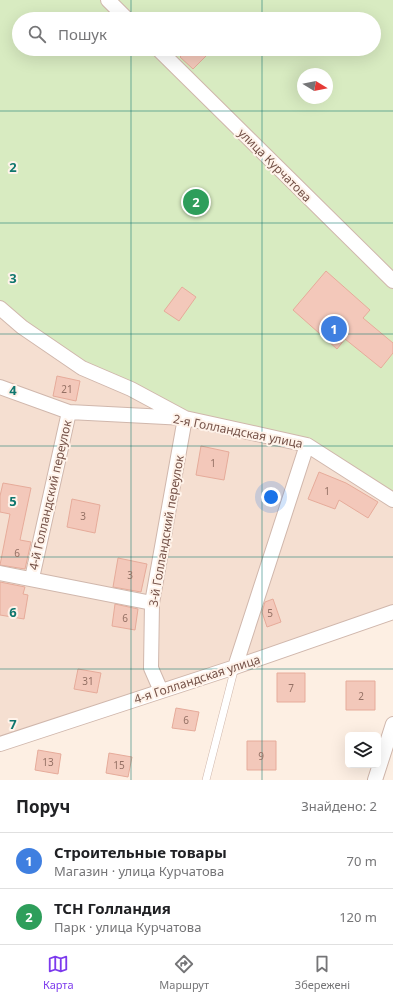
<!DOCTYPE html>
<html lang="uk">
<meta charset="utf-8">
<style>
:root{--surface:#fff;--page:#f6f6f6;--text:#202124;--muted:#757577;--line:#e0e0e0;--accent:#7c3aed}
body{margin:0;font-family:"Noto Sans",sans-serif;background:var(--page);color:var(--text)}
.controls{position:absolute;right:12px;bottom:12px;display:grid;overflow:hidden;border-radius:6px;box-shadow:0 4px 16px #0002}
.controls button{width:36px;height:36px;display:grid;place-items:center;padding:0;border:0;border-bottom:1px solid var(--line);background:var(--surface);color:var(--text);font:20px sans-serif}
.compass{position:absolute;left:297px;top:68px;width:36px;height:36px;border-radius:50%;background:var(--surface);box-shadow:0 4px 16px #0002;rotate:100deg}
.you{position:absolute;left:271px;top:497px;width:14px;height:14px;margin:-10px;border:3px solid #fff;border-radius:50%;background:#1a73e8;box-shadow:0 0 0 6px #1a73e833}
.badge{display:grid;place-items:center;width:26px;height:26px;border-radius:50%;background:var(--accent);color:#fff;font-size:13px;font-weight:700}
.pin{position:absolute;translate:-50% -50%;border:2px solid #fff;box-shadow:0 1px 4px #0006}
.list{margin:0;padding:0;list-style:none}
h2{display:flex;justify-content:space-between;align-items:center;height:52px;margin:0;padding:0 16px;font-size:17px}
h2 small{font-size:13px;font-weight:400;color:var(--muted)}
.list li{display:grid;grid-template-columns:26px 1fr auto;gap:12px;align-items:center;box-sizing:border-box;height:56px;padding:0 16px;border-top:1px solid var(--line)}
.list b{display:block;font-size:15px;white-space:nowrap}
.list p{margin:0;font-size:13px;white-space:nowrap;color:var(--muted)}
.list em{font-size:13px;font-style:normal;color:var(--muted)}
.icon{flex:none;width:22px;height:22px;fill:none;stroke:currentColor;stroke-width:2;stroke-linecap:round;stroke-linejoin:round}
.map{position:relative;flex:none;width:393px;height:780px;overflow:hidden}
.search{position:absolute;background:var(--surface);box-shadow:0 4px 16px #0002;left:12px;right:12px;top:12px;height:44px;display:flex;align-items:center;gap:10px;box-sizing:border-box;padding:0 14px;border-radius:22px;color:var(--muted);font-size:15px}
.sheet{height:164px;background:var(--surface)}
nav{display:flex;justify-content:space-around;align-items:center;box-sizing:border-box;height:56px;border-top:1px solid var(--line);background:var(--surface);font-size:11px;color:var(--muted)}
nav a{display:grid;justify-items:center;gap:2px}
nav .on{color:var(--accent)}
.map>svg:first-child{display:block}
</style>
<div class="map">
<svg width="393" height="780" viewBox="0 0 393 780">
<rect width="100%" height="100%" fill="#fdefe3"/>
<path fill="#f5dfd1" d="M 0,311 L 302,445 L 393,504 L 393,607 L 0,738 Z"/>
<path fill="#d8ebc1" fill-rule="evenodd" d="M 0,0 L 393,0 L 393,498 L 307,443 L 186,417 L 83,366 L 0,307 ZM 19,19 L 374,19 L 374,49 L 19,49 ZM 303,74 L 327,74 L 327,98 L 303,98 Z"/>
<path fill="#f3c8ba" stroke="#e6ab9a" d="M 188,49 L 213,49 L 193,69 L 180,57 Z
M 326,271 L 370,310 L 363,318 L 393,343 L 393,353 L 381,368 L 345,339 L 337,349 L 293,310 Z
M 182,287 L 196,297 L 179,321 L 164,311 Z
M 57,376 L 80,381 L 76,401 L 53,396 Z
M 201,446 L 229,452 L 224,480 L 196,475 Z
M 319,472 L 346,483 L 378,502 L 368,518 L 339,500 L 335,509 L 308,499 Z
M 3,483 L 31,488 L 20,540 L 31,542 L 25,569 L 0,565 L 10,514 L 0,512 L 0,496 Z
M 72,499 L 100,505 L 95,533 L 67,527 Z
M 118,558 L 147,564 L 141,592 L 113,587 Z
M 0,582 L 25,587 L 23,594 L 28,595 L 24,619 L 0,615 Z
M 273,599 L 281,622 L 267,627 L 262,612 L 265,602 Z
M 115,604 L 138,609 L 135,630 L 112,626 Z
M 78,669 L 101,673 L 97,693 L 74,689 Z
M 277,673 L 305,673 L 305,702 L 277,702 Z
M 346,681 L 375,681 L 375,710 L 346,710 Z
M 176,708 L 199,712 L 195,731 L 172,728 Z
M 247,741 L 276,741 L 276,770 L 247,770 Z
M 38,750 L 61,754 L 58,774 L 35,770 Z
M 109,753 L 132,757 L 128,777 L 106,773 Z"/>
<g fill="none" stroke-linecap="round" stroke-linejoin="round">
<defs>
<path id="lane" d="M 206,780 L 235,667"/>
<path id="street" d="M 108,0 L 127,19
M 158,49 L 393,281
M 0,308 L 22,327 L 82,368 L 131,389 L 185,418 L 152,603 L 151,668 L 161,691
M 0,387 L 69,412 L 185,418 L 307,445 L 393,500
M 0,573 L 152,603
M 32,578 L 69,412
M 235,667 L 307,445
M 0,744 L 235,667 L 393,612
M 375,780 L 393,724"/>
</defs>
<use href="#lane" stroke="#d0b7ac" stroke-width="8"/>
<use href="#street" stroke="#d0b7ac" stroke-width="16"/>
<use href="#lane" stroke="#fff" stroke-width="7"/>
<use href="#street" stroke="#fff" stroke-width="14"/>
</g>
<path fill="none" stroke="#0f766e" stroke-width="1" stroke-opacity="0.55" d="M 131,0 L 131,19M 262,0 L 262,19M 131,49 L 131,780M 262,49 L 262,780M 0,111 L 393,111M 0,223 L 393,223M 0,334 L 393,334M 0,446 L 393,446M 0,557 L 393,557M 0,669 L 393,669"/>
<g text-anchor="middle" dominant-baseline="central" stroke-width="4" stroke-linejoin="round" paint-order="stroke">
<g font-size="10" fill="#947064">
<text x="67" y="389">21</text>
<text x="213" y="463">1</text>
<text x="327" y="491">1</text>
<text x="83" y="516">3</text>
<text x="17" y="553">6</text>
<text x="130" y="575">3</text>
<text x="270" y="613">5</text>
<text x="125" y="618">6</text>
<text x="88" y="681">31</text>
<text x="291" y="688">7</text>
<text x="361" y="696">2</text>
<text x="186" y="720">6</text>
<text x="261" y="756">9</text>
<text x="48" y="762">13</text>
<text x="119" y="765">15</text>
</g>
<g font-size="12" fill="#755248" stroke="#fff3ea">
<text transform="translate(275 165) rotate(45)">улица Курчатова</text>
<text transform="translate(238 431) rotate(11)">2-я Голландская улица</text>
<text transform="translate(50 495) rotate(-77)">4-й Голландский переулок</text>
<text transform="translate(166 531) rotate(-80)">3-й Голландский переулок</text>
<text transform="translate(197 679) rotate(-18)">4-я Голландская улица</text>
</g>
</g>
<g font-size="13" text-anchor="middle" font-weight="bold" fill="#0f766e" stroke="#fff3ea" stroke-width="4" stroke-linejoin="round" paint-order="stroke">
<text x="13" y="172">2</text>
<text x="13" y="283">3</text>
<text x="13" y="395">4</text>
<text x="13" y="506">5</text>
<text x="13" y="617">6</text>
<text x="13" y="729">7</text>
</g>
</svg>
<div class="controls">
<button><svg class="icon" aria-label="layers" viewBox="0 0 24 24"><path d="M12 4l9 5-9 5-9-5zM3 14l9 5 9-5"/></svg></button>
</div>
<svg class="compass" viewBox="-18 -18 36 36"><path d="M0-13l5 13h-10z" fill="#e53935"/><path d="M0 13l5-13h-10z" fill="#757577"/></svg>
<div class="you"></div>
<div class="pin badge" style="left:334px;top:329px;background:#3f7fe0">1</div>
<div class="pin badge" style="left:196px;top:202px;background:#2e9e5b">2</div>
<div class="search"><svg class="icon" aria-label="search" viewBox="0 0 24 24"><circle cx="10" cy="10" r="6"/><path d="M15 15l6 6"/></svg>Пошук</div>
</div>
<section class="sheet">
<h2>Поруч<small>Знайдено: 2</small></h2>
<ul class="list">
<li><span class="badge" style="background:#3f7fe0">1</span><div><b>Строительные товары</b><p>Магазин · улица Курчатова</p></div><em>70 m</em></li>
<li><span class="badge" style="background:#2e9e5b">2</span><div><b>ТСН Голландия</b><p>Парк · улица Курчатова</p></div><em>120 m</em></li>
</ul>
</section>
<nav>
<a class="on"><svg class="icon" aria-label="map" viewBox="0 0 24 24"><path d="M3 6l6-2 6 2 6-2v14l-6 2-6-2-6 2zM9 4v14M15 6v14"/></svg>Карта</a>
<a><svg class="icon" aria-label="directions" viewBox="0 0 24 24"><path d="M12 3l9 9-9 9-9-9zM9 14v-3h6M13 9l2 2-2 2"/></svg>Маршрут</a>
<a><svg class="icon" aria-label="saved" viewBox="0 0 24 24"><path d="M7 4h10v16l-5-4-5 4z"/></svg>Збережені</a>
</nav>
